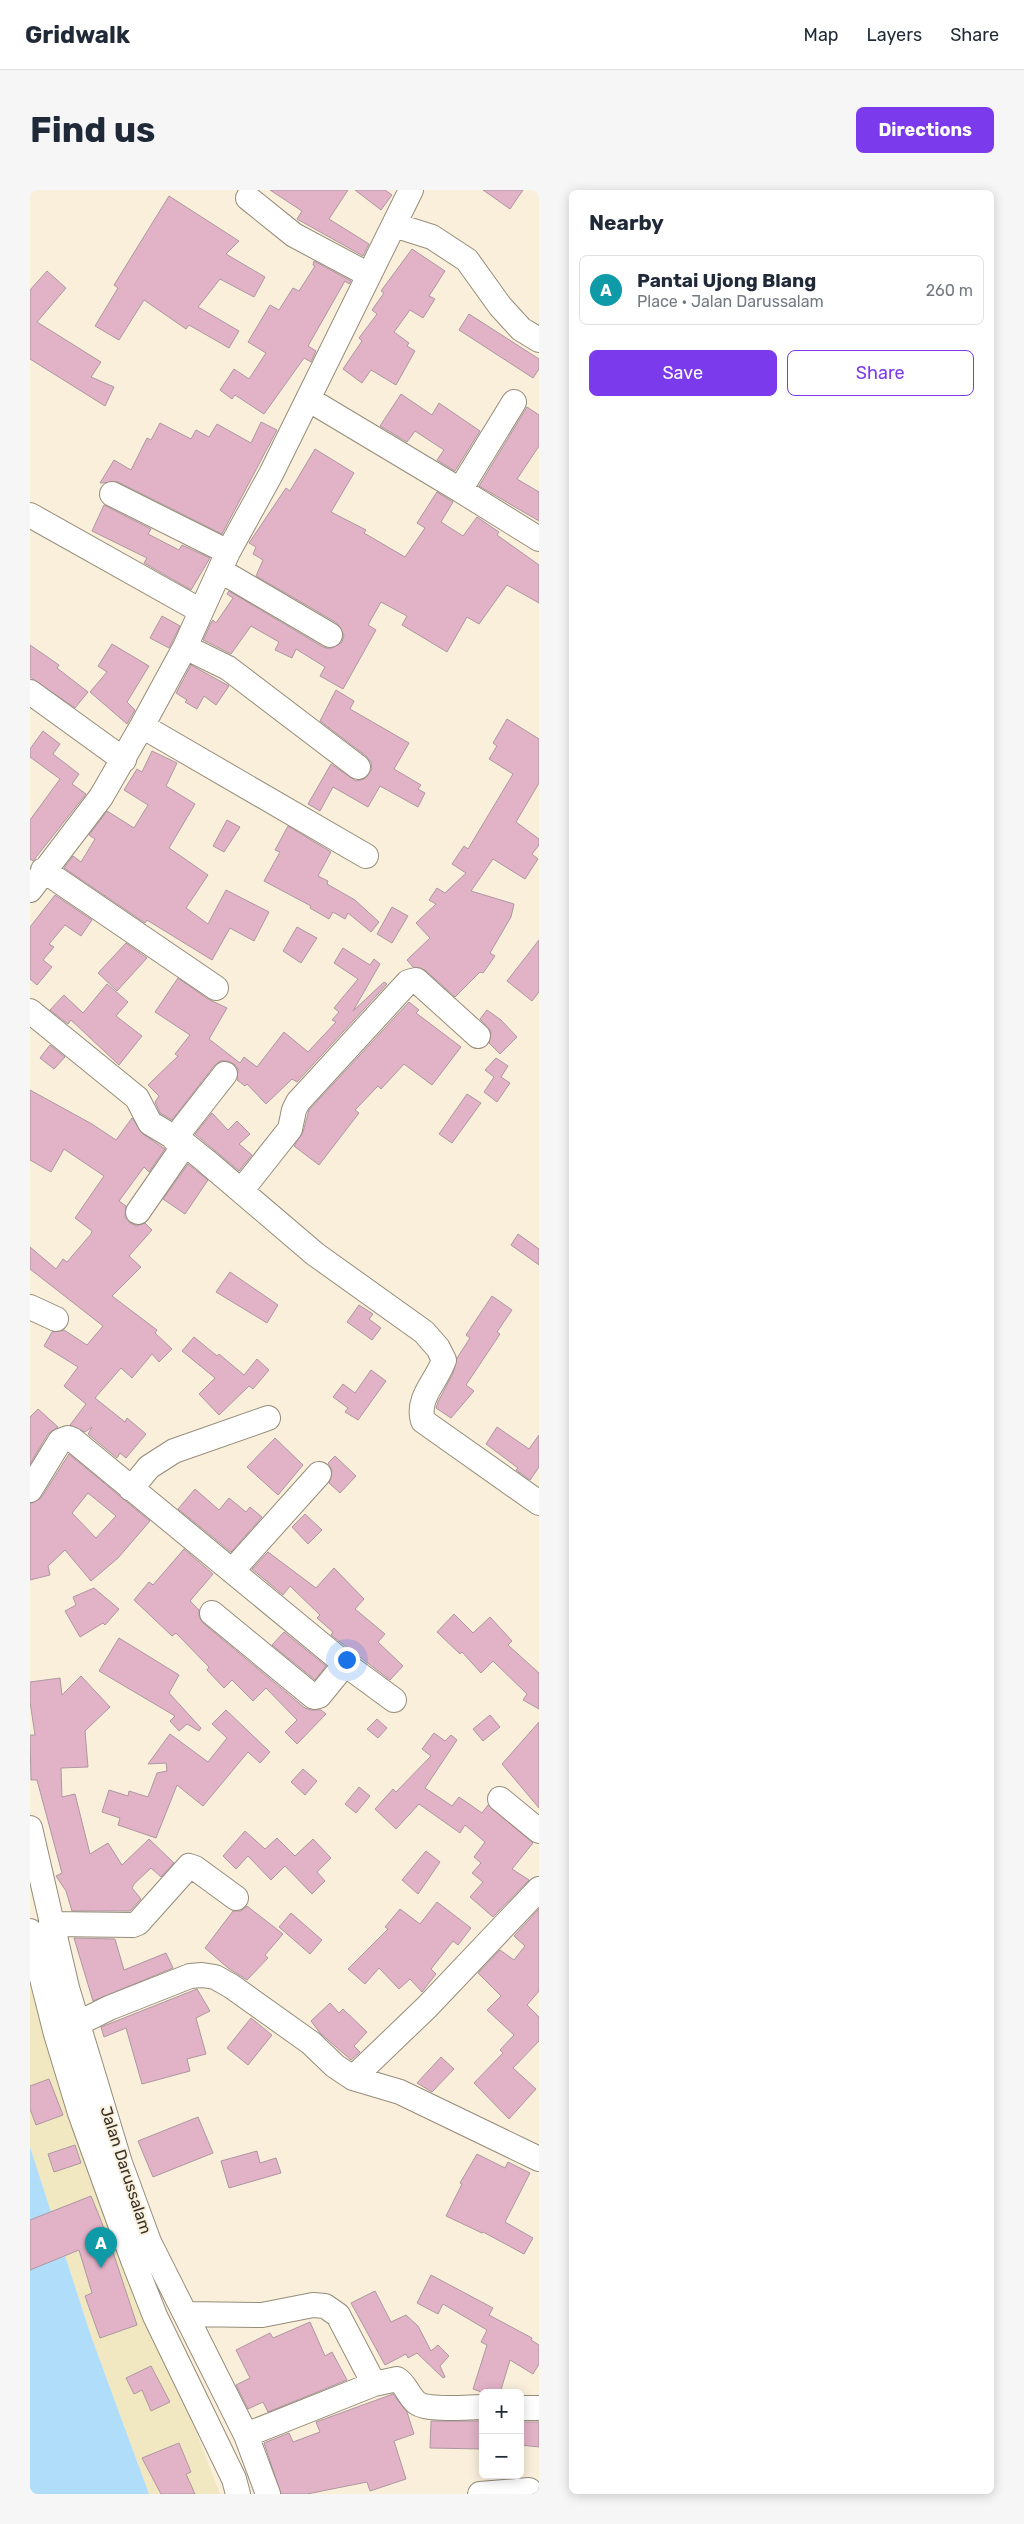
<!DOCTYPE html>
<meta charset="utf-8">
<style>
:root{--surface:#fff;--page:#f6f6f7;--text:#1f2937;--muted:#747a83;--line:#e0e1e3;--accent:#7c3aed}
body{margin:0;font-family:Rubik,sans-serif;background:var(--page);color:var(--text)}
.controls{position:absolute;right:15px;bottom:15px;display:grid;overflow:hidden;border-radius:8px;box-shadow:0 2px 12px #0003}
.controls button{width:45px;height:45px;display:grid;place-items:center;padding:0;border:0;border-bottom:1px solid var(--line);background:var(--surface);color:var(--text);font:25px sans-serif}
.you{position:absolute;left:316px;top:1469px;width:18px;height:18px;margin:-12px;border:4px solid #fff;border-radius:50%;background:#1a73e8;box-shadow:0 0 0 8px #1a73e833}
.badge{display:grid;place-items:center;width:32px;height:32px;border-radius:50%;background:var(--accent);color:#fff;font-size:16px;font-weight:700}
.pin{position:absolute;translate:-50% -41px;filter:drop-shadow(0 1px 2px #0008)}
.pin::after{content:'';position:absolute;top:26px;width:18px;height:15px;background:inherit;clip-path:polygon(0 0,100% 0,50% 100%)}
.list{margin:0;padding:0;list-style:none}
h2{display:flex;justify-content:space-between;align-items:center;height:65px;margin:0;padding:0 20px;font-size:21px}
h2 small{font-size:16px;font-weight:400;color:var(--muted)}
.list li{display:grid;grid-template-columns:32px 1fr auto;gap:15px;align-items:center;box-sizing:border-box;height:70px;margin:0 10px 10px;padding:0 10px;border:1px solid var(--line);border-radius:8px}
.list b{display:block;font-size:19px;white-space:nowrap}
.list p{margin:0;font-size:16px;white-space:nowrap;color:var(--muted)}
.list em{font-size:16px;font-style:normal;color:var(--muted)}
.actions{display:flex;gap:10px;padding:15px 20px}
.actions a{flex:1;padding:11px 0;border:1px solid var(--accent);border-radius:8px;text-align:center;font-size:18px;color:var(--accent)}
.actions .main{background:var(--accent);color:#fff}
.map{position:relative;flex:none;width:509px;height:2304px;overflow:hidden;border-radius:8px}
header{display:flex;align-items:center;gap:30px;box-sizing:border-box;height:70px;padding:0 25px;background:var(--surface);border-bottom:1px solid var(--line)}
header strong{font-size:24px}
nav{display:flex;gap:28px;margin-inline-start:auto;font-size:18px}
.intro{display:flex;align-items:center;justify-content:space-between;box-sizing:border-box;height:120px;padding:0 30px}
h1{margin:0;font-size:35px}
.button{padding:12px 22px;border-radius:8px;background:var(--accent);color:#fff;font-size:18px;font-weight:700}
main{display:flex;gap:30px;padding:0 30px}
aside{flex:1;background:var(--surface);border-radius:8px;box-shadow:0 2px 12px #0003}
.map>svg:first-child{display:block}
</style>
<header>
<strong>Gridwalk</strong>
<nav><a>Map</a><a>Layers</a><a>Share</a></nav>
</header>
<div class="intro"><h1>Find us</h1><a class="button">Directions</a></div>
<main>
<div class="map">
<svg width="509" height="2304" viewBox="0 0 509 2304">
<rect width="100%" height="100%" fill="#faefdb"/>
<path fill="#f1e7c1" d="M 0,1763 L 54,1953 L 190,2304 L 119,2304 L 61,2146 L 0,1957 Z"/>
<path fill="#afddfa" d="M 0,1957 L 61,2146 L 119,2304 L 0,2304 Z"/>
<path fill="#e2b2c7" stroke="#ad98a1" fill-rule="evenodd" d="M 240,0 L 318,0 L 299,29 L 339,54 L 333,66 L 267,29 L 272,21 Z
M 325,0 L 355,0 L 362,5 L 351,20 Z
M 453,0 L 493,0 L 480,19 Z
M 139,6 L 209,51 L 196,64 L 235,87 L 224,107 L 190,89 L 168,117 L 209,141 L 199,158 L 159,135 L 156,139 L 114,110 L 89,150 L 65,136 L 88,98 L 84,95 Z
M 382,59 L 415,81 L 399,106 L 405,109 L 393,128 L 380,120 L 364,142 L 379,153 L 377,156 L 385,161 L 366,195 L 341,180 L 332,193 L 313,179 L 332,151 L 329,148 L 347,124 L 342,120 L 354,103 L 351,101 Z
M 284,71 L 321,91 L 319,94 L 315,91 L 278,156 L 286,161 L 281,172 L 274,168 L 234,224 L 205,205 L 202,209 L 190,200 L 204,179 L 219,189 L 236,163 L 218,152 L 240,115 L 249,120 L 263,98 L 269,101 L 285,76 L 283,75 Z
M 17,81 L 36,98 L 7,132 L 71,172 L 61,187 L 84,197 L 75,216 L 0,169 L 0,100 Z
M 439,124 L 509,169 L 509,179 L 503,188 L 429,140 Z
M 371,204 L 402,225 L 409,213 L 450,241 L 425,281 L 407,270 L 414,260 L 385,241 L 377,252 L 350,236 Z
M 497,217 L 509,225 L 509,256 L 487,289 L 509,302 L 509,331 L 449,296 Z
M 231,232 L 247,240 L 192,344 L 88,292 L 70,293 L 84,270 L 101,280 L 117,248 L 121,250 L 130,233 L 161,249 L 166,240 L 179,247 L 187,234 L 221,253 Z
M 285,259 L 324,283 L 301,322 L 336,340 L 334,343 L 375,367 L 395,338 L 387,333 L 407,302 L 423,312 L 411,332 L 433,346 L 447,327 L 469,342 L 467,345 L 509,375 L 509,413 L 477,395 L 449,434 L 437,427 L 417,462 L 372,435 L 377,426 L 351,412 L 338,435 L 346,440 L 313,499 L 290,486 L 295,477 L 266,459 L 262,468 L 245,460 L 249,452 L 221,436 L 201,464 L 173,450 L 181,433 L 183,430 L 186,433 L 203,408 L 197,404 L 199,401 L 293,457 L 300,459 L 312,452 L 314,445 L 307,433 L 226,386 L 233,370 L 223,364 L 226,357 L 219,353 L 256,298 L 260,301 Z
M 74,315 L 121,339 L 118,344 L 149,360 L 152,355 L 180,368 L 161,400 L 114,373 L 117,368 L 62,341 Z
M 132,426 L 150,436 L 139,458 L 120,448 Z
M 82,454 L 119,476 L 97,512 L 105,520 L 97,534 L 60,502 L 77,482 L 68,476 Z
M 0,455 L 29,475 L 27,478 L 58,502 L 45,518 L 0,487 Z
M 161,475 L 199,496 L 186,515 L 174,506 L 167,519 L 155,512 L 157,510 L 146,503 Z
M 306,500 L 324,511 L 320,519 L 379,553 L 364,579 L 391,595 L 388,599 L 395,603 L 388,617 L 350,596 L 338,617 L 303,597 L 290,621 L 278,614 L 301,574 L 326,591 L 334,589 L 342,579 L 341,572 L 336,566 L 290,531 Z
M 477,529 L 509,549 L 509,593 L 486,632 L 509,649 L 509,655 L 502,664 L 508,669 L 495,689 L 463,669 L 441,701 L 484,714 L 481,727 L 460,763 L 465,766 L 453,783 L 450,782 L 425,807 L 395,780 L 383,777 L 377,770 L 400,748 L 386,733 L 406,714 L 399,710 L 407,698 L 415,703 L 436,683 L 422,674 L 434,656 L 438,659 L 483,584 L 459,569 L 467,556 L 463,553 Z
M 13,541 L 30,554 L 23,564 L 49,584 L 42,594 L 56,604 L 3,671 L 0,669 L 0,630 L 30,589 L 0,567 L 0,559 Z
M 122,561 L 147,573 L 136,596 L 165,614 L 139,658 L 178,685 L 156,718 L 178,734 L 196,700 L 239,722 L 224,751 L 200,738 L 182,770 L 117,730 L 115,733 L 34,678 L 43,666 L 51,672 L 65,649 L 59,645 L 77,621 L 104,638 L 118,615 L 94,600 L 107,579 L 112,582 Z
M 197,630 L 210,637 L 194,662 L 183,656 Z
M 258,636 L 301,662 L 288,686 L 298,691 L 297,694 L 325,710 L 349,732 L 341,742 L 318,723 L 315,729 L 303,722 L 299,729 L 280,718 L 281,716 L 234,691 L 250,662 L 245,660 Z
M 25,705 L 62,730 L 51,746 L 35,735 L 19,754 L 24,757 L 13,770 L 22,777 L 7,795 L 0,789 L 0,737 Z
M 362,717 L 378,726 L 362,753 L 347,744 Z
M 267,737 L 287,748 L 271,773 L 253,761 Z
M 509,750 L 509,802 L 502,811 L 477,791 Z
M 96,753 L 117,768 L 87,801 L 68,783 Z
M 313,758 L 340,775 L 344,769 L 350,774 L 323,821 L 354,792 L 357,794 L 267,892 L 262,889 L 236,914 L 217,894 L 215,896 L 207,890 L 208,879 L 204,874 L 197,871 L 190,871 L 184,876 L 142,930 L 130,923 L 125,912 L 129,906 L 118,895 L 148,866 L 145,864 L 160,845 L 125,822 L 148,788 L 178,809 L 197,818 L 179,849 L 210,873 L 214,867 L 227,877 L 254,842 L 278,862 L 306,832 L 302,830 L 309,822 L 304,818 L 328,789 L 304,773 Z
M 77,794 L 98,812 L 86,826 L 112,846 L 89,875 L 41,830 L 38,834 L 20,820 L 34,805 L 53,823 Z
M 379,812 L 389,820 L 386,823 L 431,857 L 402,895 L 374,874 L 351,899 L 348,896 L 325,920 L 329,923 L 289,975 L 264,956 L 273,942 L 279,920 Z
M 457,820 L 471,830 L 487,847 L 470,864 L 459,853 L 461,841 L 450,829 Z
M 20,855 L 35,867 L 24,879 L 10,868 Z
M 466,868 L 478,876 L 471,887 L 480,893 L 467,912 L 454,902 L 464,887 L 455,880 Z
M 0,900 L 62,934 L 86,950 L 102,928 L 113,944 L 135,959 L 119,982 L 114,977 L 89,1011 L 96,1016 L 95,1027 L 100,1033 L 107,1036 L 115,1033 L 122,1040 L 99,1066 L 111,1077 L 82,1106 L 127,1140 L 125,1143 L 142,1159 L 129,1172 L 122,1164 L 102,1188 L 91,1178 L 65,1208 L 95,1232 L 97,1228 L 116,1244 L 96,1268 L 90,1263 L 87,1268 L 58,1244 L 62,1237 L 55,1242 L 40,1235 L 56,1214 L 34,1196 L 48,1177 L 14,1156 L 22,1142 L 34,1140 L 57,1155 L 73,1136 L 0,1079 L 0,1057 L 26,1079 L 33,1069 L 37,1072 L 61,1044 L 62,1041 L 45,1028 L 74,986 L 34,959 L 21,982 L 0,970 Z
M 437,904 L 451,913 L 422,953 L 409,944 Z
M 182,923 L 198,940 L 207,931 L 220,944 L 209,954 L 222,965 L 209,981 L 165,944 Z
M 158,974 L 178,990 L 155,1024 L 133,1009 Z
M 488,1044 L 509,1059 L 509,1075 L 481,1055 Z
M 200,1082 L 248,1115 L 237,1133 L 186,1102 Z
M 462,1106 L 482,1120 L 467,1142 L 470,1144 L 436,1195 L 444,1201 L 421,1228 L 406,1218 L 408,1212 L 423,1183 L 427,1168 L 440,1148 L 436,1145 Z
M 329,1115 L 343,1124 L 339,1129 L 351,1138 L 342,1150 L 317,1132 Z
M 164,1147 L 187,1166 L 189,1164 L 214,1185 L 227,1169 L 239,1180 L 223,1199 L 219,1196 L 189,1225 L 169,1204 L 185,1188 L 152,1161 Z
M 341,1180 L 356,1191 L 328,1230 L 315,1222 L 318,1218 L 303,1207 L 313,1194 L 325,1203 Z
M 8,1219 L 28,1237 L 18,1244 L 0,1274 L 0,1227 Z
M 467,1237 L 499,1259 L 509,1245 L 509,1277 L 500,1290 L 486,1280 L 488,1278 L 456,1254 Z
M 245,1248 L 273,1275 L 248,1305 L 217,1277 Z
M 39,1264 L 120,1331 L 88,1368 L 61,1391 L 35,1360 L 18,1376 L 20,1385 L 0,1390 L 0,1314 L 11,1308 ZM 58,1303 L 86,1326 L 66,1348 L 42,1323 Z
M 305,1266 L 326,1286 L 310,1303 L 299,1293 L 302,1280 L 298,1273 Z
M 165,1299 L 189,1320 L 199,1308 L 216,1322 L 220,1317 L 232,1327 L 201,1362 L 148,1319 Z
M 275,1324 L 292,1340 L 278,1354 L 262,1337 Z
M 154,1359 L 183,1384 L 160,1411 L 169,1420 L 169,1427 L 173,1433 L 275,1518 L 281,1520 L 291,1520 L 296,1524 L 267,1554 L 255,1542 L 267,1530 L 236,1498 L 223,1511 L 202,1490 L 194,1498 L 177,1480 L 179,1477 L 146,1443 L 142,1446 L 104,1410 L 119,1392 L 123,1395 Z
M 238,1362 L 286,1398 L 304,1378 L 334,1409 L 325,1419 L 355,1444 L 348,1452 L 373,1476 L 360,1490 L 301,1445 L 303,1442 L 287,1428 L 290,1425 L 260,1396 L 253,1405 L 222,1379 Z
M 64,1398 L 89,1419 L 75,1435 L 73,1433 L 50,1447 L 35,1421 L 46,1415 L 43,1407 Z
M 424,1424 L 443,1443 L 460,1427 L 482,1451 L 478,1455 L 509,1483 L 509,1519 L 493,1510 L 497,1504 L 463,1471 L 451,1483 L 432,1462 L 430,1464 L 407,1442 Z
M 254,1442 L 296,1476 L 285,1490 L 242,1455 Z
M 89,1448 L 149,1485 L 139,1503 L 171,1538 L 169,1541 L 157,1534 L 149,1541 L 140,1531 L 145,1526 L 69,1481 Z
M 51,1486 L 80,1517 L 55,1541 L 58,1577 L 31,1578 L 32,1607 L 45,1604 L 60,1664 L 78,1653 L 92,1675 L 119,1649 L 144,1673 L 131,1687 L 121,1678 L 104,1694 L 102,1698 L 111,1709 L 100,1721 L 42,1721 L 36,1701 L 26,1686 L 32,1683 L 7,1590 L 1,1590 L 0,1545 L 5,1545 L 0,1512 L 0,1492 L 30,1488 L 32,1505 Z
M 196,1520 L 240,1562 L 230,1573 L 218,1562 L 173,1616 L 147,1595 L 126,1648 L 88,1635 L 90,1628 L 72,1622 L 79,1600 L 98,1606 L 99,1601 L 118,1607 L 127,1583 L 137,1581 L 136,1573 L 118,1574 L 140,1544 L 178,1572 L 197,1548 L 182,1534 Z
M 460,1525 L 470,1537 L 453,1551 L 443,1539 Z
M 347,1529 L 357,1538 L 348,1548 L 337,1539 Z
M 509,1532 L 509,1618 L 472,1574 Z
M 404,1543 L 415,1551 L 421,1545 L 427,1550 L 395,1598 L 422,1616 L 429,1607 L 452,1623 L 458,1615 L 503,1653 L 482,1679 L 499,1690 L 463,1727 L 440,1707 L 453,1692 L 442,1683 L 451,1673 L 444,1667 L 455,1652 L 435,1635 L 430,1643 L 389,1614 L 366,1639 L 345,1619 L 363,1599 L 366,1602 L 401,1566 L 392,1559 Z
M 273,1579 L 287,1591 L 275,1605 L 261,1592 Z
M 329,1597 L 340,1606 L 326,1623 L 315,1614 Z
M 215,1641 L 235,1659 L 247,1648 L 265,1666 L 283,1649 L 301,1668 L 287,1682 L 295,1691 L 282,1704 L 255,1676 L 241,1690 L 218,1666 L 206,1679 L 193,1666 Z
M 396,1661 L 410,1672 L 388,1704 L 372,1690 Z
M 407,1712 L 441,1738 L 428,1755 L 423,1751 L 401,1779 L 406,1784 L 392,1802 L 380,1789 L 369,1799 L 349,1778 L 335,1794 L 318,1779 L 358,1739 L 355,1737 L 370,1719 L 390,1734 Z
M 217,1716 L 253,1744 L 235,1765 L 238,1768 L 217,1790 L 198,1778 L 175,1758 L 203,1721 L 211,1721 Z
M 509,1719 L 509,1801 L 497,1815 L 509,1827 L 509,1851 L 483,1878 L 506,1899 L 479,1929 L 444,1893 L 473,1863 L 470,1860 L 484,1845 L 457,1820 L 471,1806 L 448,1783 L 470,1760 L 484,1770 L 495,1756 L 484,1746 Z
M 261,1723 L 292,1750 L 280,1764 L 249,1737 Z
M 44,1748 L 85,1749 L 94,1780 L 136,1763 L 143,1778 L 63,1811 Z
M 167,1799 L 180,1821 L 166,1828 L 176,1864 L 157,1869 L 160,1881 L 112,1894 L 96,1838 L 74,1847 L 71,1837 Z
M 300,1813 L 309,1823 L 313,1819 L 337,1842 L 324,1856 L 330,1862 L 321,1870 L 290,1843 L 281,1831 Z
M 221,1828 L 242,1845 L 218,1875 L 197,1858 Z
M 411,1867 L 424,1879 L 402,1902 L 387,1893 Z
M 19,1889 L 33,1925 L 6,1935 L 0,1919 L 0,1896 Z
M 168,1927 L 183,1963 L 123,1987 L 108,1951 Z
M 45,1955 L 51,1973 L 24,1982 L 18,1964 Z
M 227,1961 L 230,1973 L 246,1968 L 251,1983 L 199,1998 L 191,1971 Z
M 447,1964 L 475,1978 L 478,1972 L 500,1983 L 475,2032 L 503,2048 L 494,2064 L 453,2042 L 452,2043 L 416,2026 L 432,1994 L 430,1993 Z
M 61,2006 L 80,2053 L 107,2135 L 70,2148 L 55,2106 L 62,2103 L 49,2060 L 0,2080 L 0,2030 Z
M 401,2085 L 463,2118 L 459,2125 L 502,2148 L 501,2150 L 509,2155 L 509,2174 L 503,2184 L 480,2170 L 470,2203 L 454,2203 L 443,2199 L 457,2155 L 451,2152 L 457,2140 L 413,2114 L 408,2124 L 387,2113 Z
M 345,2101 L 361,2132 L 376,2125 L 388,2136 L 401,2161 L 408,2155 L 419,2166 L 410,2176 L 415,2187 L 413,2188 L 387,2163 L 378,2168 L 376,2164 L 355,2175 L 321,2113 Z
M 280,2132 L 295,2166 L 302,2162 L 317,2190 L 238,2222 L 233,2212 L 218,2219 L 206,2195 L 220,2188 L 206,2160 L 240,2143 L 243,2148 Z
M 121,2176 L 140,2212 L 121,2221 L 112,2200 L 104,2204 L 96,2188 Z
M 363,2204 L 377,2222 L 384,2244 L 364,2251 L 376,2289 L 340,2301 L 337,2292 L 277,2304 L 251,2304 L 234,2253 L 259,2243 L 263,2252 L 290,2242 L 286,2232 Z
M 401,2231 L 453,2231 L 453,2259 L 400,2258 Z
M 490,2232 L 509,2232 L 509,2257 L 490,2255 Z
M 149,2253 L 161,2282 L 156,2284 L 165,2304 L 131,2304 L 112,2268 Z"/>
<g fill="none" stroke-linecap="round" stroke-linejoin="round">
<defs>
<path id="minor" d="M 218,8 L 264,45 L 339,85
M 364,35 L 402,47 L 437,70 L 470,116 L 491,139 L 509,150
M 278,209 L 430,300 L 484,212
M 430,300 L 509,349
M 82,304 L 198,362
M 0,325 L 171,421
M 191,381 L 300,445
M 155,457 L 198,478 L 328,577
M 0,502 L 94,570
M 112,536 L 336,666
M 13,680 L 186,798
M 0,700 L 71,607 L 112,536 L 155,457 L 198,362 L 241,284 L 381,0
M 0,821 L 107,908 L 120,933 L 155,954 L 176,971 L 285,1064 L 394,1142 L 408,1158 L 414,1170 C 407,1191 386,1208 393,1231 L 509,1313
M 144,949 L 195,884
M 211,1001 L 260,939 L 264,920 L 268,912 L 378,792 L 386,790 L 448,846
M 108,1022 L 155,954
M 0,1117 L 26,1129
M 101,1299 L 119,1277 L 144,1261 L 238,1228
M 0,1300 L 30,1251 L 38,1248 L 43,1250 L 315,1474 L 364,1510
M 202,1381 L 289,1284
M 182,1423 L 284,1507 L 289,1506 L 315,1474
M 470,1609 L 509,1641
M 0,1638 L 37,1798 L 90,1973 L 119,2052 L 216,2245 L 238,2304
M 21,1734 L 103,1735 L 108,1733 L 159,1676 L 165,1678 L 206,1708
M 0,1741 L 26,1844 L 50,1923 L 103,2070 L 125,2126 L 204,2289 L 208,2304
M 49,1833 L 79,1818 L 160,1786 L 172,1785 L 185,1787 L 201,1796 L 281,1853 L 305,1876 L 323,1888 L 370,1902 L 509,1969
M 323,1888 L 397,1817 L 509,1699
M 156,2124 L 232,2125 L 283,2115 L 295,2116 L 308,2125 L 344,2194
M 490,2218 L 509,2218
M 216,2245 L 344,2194 L 367,2189 C 376,2194 378,2206 387,2213 C 398,2221 438,2217 453,2217
M 450,2304 L 499,2300"/>
</defs>
<use href="#minor" stroke="#968c7a" stroke-width="26"/>
<use href="#minor" stroke="#fff" stroke-width="24"/>
</g>
<g text-anchor="middle" dominant-baseline="central" stroke-width="4" stroke-linejoin="round" paint-order="stroke">
<g font-size="16" fill="#353129" stroke="#faefdb">
<text transform="translate(96 1980) rotate(72)">Jalan Darussalam</text>
</g>
</g>
</svg>
<div class="controls">
<button>+</button>
<button>−</button>
</div>
<div class="you"></div>
<div class="pin badge" style="left:71px;top:2078px;background:#0f9aa8">A</div>
</div>
<aside>
<h2>Nearby<small></small></h2>
<ul class="list">
<li><span class="badge" style="background:#0f9aa8">A</span><div><b>Pantai Ujong Blang</b><p>Place · Jalan Darussalam</p></div><em>260 m</em></li>
</ul>
<div class="actions"><a class="main">Save</a><a>Share</a></div>
</aside>
</main>
